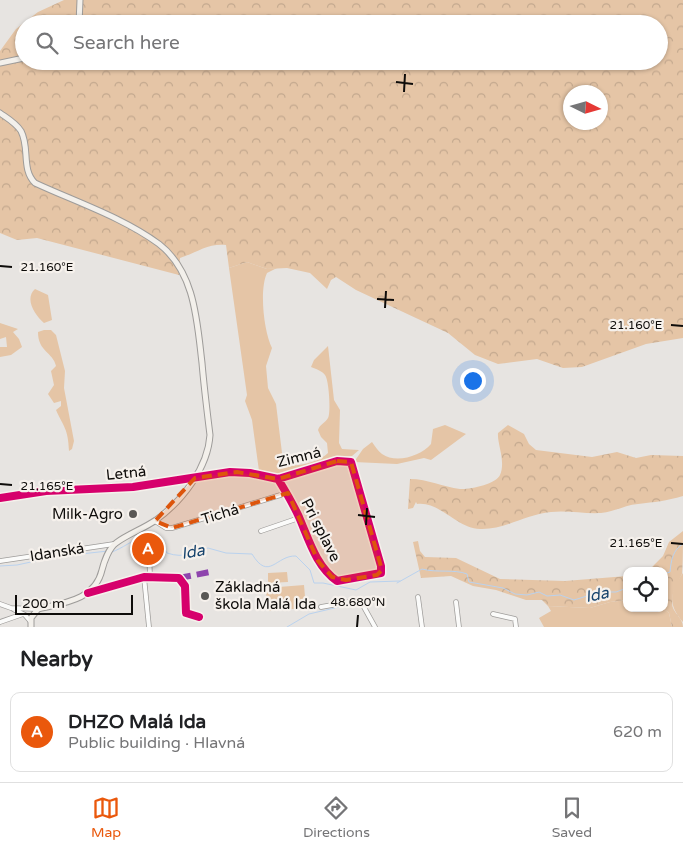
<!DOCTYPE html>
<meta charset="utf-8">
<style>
:root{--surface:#fff;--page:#f2f2f2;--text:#202124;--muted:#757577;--line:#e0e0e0;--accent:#ea580c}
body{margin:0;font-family:"Varela Round",sans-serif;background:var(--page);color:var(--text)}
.controls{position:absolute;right:15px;bottom:15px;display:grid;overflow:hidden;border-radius:10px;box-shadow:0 1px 4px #0004}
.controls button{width:45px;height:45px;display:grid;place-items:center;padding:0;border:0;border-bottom:1px solid var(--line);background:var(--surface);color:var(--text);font:25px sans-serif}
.compass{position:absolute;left:563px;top:85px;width:45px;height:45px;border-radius:50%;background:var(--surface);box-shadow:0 1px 4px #0004;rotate:95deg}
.scale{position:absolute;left:15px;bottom:12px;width:118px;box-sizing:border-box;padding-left:5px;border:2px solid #0e0c0a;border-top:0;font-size:14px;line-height:18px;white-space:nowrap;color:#0e0c0a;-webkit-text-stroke:4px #f6f1ec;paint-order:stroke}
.you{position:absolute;left:472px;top:380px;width:18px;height:18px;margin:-12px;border:4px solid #fff;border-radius:50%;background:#1a73e8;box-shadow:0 0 0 8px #1a73e833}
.badge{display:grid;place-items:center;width:32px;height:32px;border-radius:50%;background:var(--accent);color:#fff;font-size:16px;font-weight:700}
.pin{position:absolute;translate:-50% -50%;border:2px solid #fff;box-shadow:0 1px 5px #0006}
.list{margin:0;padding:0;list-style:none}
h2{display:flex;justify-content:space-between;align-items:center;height:65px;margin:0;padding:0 20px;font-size:21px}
h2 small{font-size:16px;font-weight:400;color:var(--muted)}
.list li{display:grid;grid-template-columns:32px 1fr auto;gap:15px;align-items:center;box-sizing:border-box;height:80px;margin:0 10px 10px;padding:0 10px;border:1px solid var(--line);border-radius:10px}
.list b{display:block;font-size:19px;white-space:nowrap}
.list p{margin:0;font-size:16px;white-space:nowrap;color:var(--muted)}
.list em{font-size:16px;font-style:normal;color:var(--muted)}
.icon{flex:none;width:28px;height:28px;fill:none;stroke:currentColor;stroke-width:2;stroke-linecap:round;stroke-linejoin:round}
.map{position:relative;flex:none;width:683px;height:627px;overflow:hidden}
.search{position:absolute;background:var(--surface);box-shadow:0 1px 4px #0004;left:15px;right:15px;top:15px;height:55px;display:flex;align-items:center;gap:12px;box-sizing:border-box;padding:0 18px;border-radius:28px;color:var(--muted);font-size:19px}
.sheet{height:155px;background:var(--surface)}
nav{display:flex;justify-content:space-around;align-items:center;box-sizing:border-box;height:70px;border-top:1px solid var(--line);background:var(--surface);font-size:14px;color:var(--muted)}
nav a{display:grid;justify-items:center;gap:2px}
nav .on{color:var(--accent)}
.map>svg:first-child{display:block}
</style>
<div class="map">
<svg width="683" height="627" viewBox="0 0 683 627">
<defs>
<pattern id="forest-crowns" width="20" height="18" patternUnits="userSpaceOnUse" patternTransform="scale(1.25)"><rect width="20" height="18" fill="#e5c5a6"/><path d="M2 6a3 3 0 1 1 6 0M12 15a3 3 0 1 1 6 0" fill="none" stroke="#c3a88e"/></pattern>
</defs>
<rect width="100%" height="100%" fill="#e7e4e1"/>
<path fill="#e5c5a6" d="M 247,262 L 267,269 L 277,268 L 267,273 C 259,290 264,332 272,348 L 266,366 L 268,388 L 276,404 L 283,461 L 286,465 C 299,467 319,462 328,453 L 327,443 L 321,437 L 318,430 C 320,424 325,423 328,418 C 331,413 329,380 325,375 C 322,371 316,369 311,367 L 314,360 L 328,346 L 334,400 L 340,410 L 339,443 L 342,449 L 359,450 L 352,456 L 324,460 L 278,475 L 259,471 L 252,420 L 245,401 L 247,395 L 229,268 Z
M 35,289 L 48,295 L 52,320 L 44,323 C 35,315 24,299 35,289 Z
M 0,323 L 18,329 L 13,332 L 19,339 L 22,347 L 11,355 L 0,357 L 0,347 L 7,347 L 6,337 L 0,339 Z
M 44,330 L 51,330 L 56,335 L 65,371 L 64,388 L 74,441 L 72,449 L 69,451 C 68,428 64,428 56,410 L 61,406 L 61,401 L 54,403 L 48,394 L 54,385 L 51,371 L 56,366 C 53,352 38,352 38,332 Z
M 445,425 L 466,434 L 431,460 L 424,458 L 397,464 L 354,462 L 363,449 L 372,442 C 375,446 378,451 382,454 C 396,464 421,456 431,444 L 433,429 Z
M 287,572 L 288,582 L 268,583 L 268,573 Z
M 683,573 L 683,622 C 667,604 670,591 683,573 Z
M 304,585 L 306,608 L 267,611 L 266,588 Z
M 627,600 L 627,608 L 663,608 L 669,613 L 672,627 L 544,627 L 539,618 L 551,611 L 548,606 L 590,608 L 610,602 Z"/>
<path fill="url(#forest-crowns)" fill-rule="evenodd" d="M 64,0 L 683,0 L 683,338 L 646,344 L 582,367 L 563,368 L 537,359 L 498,364 L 475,355 L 448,333 L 356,290 L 336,277 L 331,280 L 327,289 L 310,273 L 287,268 L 267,269 L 247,262 L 229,268 L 226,245 C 208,243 196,253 180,258 L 179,275 L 37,238 L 17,240 L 0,233 L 0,51 L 16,29 L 38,12 ZM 24,24 L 659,24 L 659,61 L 24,61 ZM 570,92 L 600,92 L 600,122 L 570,122 Z
M 508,425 L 524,434 L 529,444 L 536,450 L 592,457 L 617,452 L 636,458 L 651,455 L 683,456 L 683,496 C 666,501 655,502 638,504 C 625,505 614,512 601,513 C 584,514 567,510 551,512 C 527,514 504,530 480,529 C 456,528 440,501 417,504 L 416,502 L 413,508 L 408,509 L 410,479 C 428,479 443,487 460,489 C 469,490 496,484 500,475 C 506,461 497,444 498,433 Z
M 683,531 C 683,543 683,564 682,574 C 677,585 672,590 672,603 C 672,613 683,617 683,627 L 672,627 L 669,613 L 663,608 L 664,571 L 648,571 L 663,556 L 669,542 Z
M 418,541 L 420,551 L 425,557 L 456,558 L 500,579 L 565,581 L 627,576 L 627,600 L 610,602 L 590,608 L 548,606 L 542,600 L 526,600 L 496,590 L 473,586 L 451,576 L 421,578 L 413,542 Z"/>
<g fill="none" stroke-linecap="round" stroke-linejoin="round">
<path stroke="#bad2ee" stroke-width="1" d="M 112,552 C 134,544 149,521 167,553 C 185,559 193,552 208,548 L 226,553 L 252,554 C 269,582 276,555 296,556 L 310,570 L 314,583 L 323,583 L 356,590 L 370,582 L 400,581
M 0,566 L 17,565 L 54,557 L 108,551
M 664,574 L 670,572 C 671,561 673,549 683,544
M 397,583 L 422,569 C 436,573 455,569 467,574 L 469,582 L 503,588 L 515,594 L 527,595 L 539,592 L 547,596 L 560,595 L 574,600 L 587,596 L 598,597 L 604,592 L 616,592 L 627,588
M 287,627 L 309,614 L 356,603"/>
<defs>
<path id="street" d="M 0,498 L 46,491 L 133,487 L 230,472 L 250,473 L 278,479 L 337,461 L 351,462 L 381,566 L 381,573 L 337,581 C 316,566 309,540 299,517 C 293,504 286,492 278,479
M 155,521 L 166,528 L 172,528 L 287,493
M 261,531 L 299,518
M 149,553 L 150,576
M 0,561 L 114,544
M 144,577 L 149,627
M 88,593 L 144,577 L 179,578 L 185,586 L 186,613 L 199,617
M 418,597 L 422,627
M 456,602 L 459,627
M 0,604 L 11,608 L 38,609
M 321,607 L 360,600 L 375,627
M 13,609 L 25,615 L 31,622
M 493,614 L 515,619 L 516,627
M 0,622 L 23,614"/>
<path id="secondary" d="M 79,24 L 80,0
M 0,63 L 24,58
M 0,113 C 7,118 16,123 21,131 C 30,148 21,169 35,183 C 76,202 122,217 159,244 C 195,272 197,321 202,363 C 204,387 207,411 210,435 C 208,468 182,501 156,520 C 143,529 128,534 116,543 C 109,548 104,562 102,570 C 95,600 64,603 38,609 L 31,618 L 31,627"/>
</defs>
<use href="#street" stroke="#9e9c9a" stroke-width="5.5"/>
<use href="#secondary" stroke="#9e9c9a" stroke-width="7"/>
<use href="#street" stroke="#fbfbfa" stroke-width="4"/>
<use href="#secondary" stroke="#f3f0eb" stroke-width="5"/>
<path stroke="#8e44ad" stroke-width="6" stroke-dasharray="12 6" stroke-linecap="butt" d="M 179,578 L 210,572"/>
<defs>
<path id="cycleway" d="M 0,498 L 46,491 L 133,487 L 230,472 L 250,473 L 278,479 L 337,461 L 351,462 L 381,566 L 381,573 L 337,581 C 316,566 309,540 299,517 C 293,504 286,492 278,479
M 88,593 L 144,577 L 179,578 L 185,586 L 186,613 L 199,617"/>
</defs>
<use href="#cycleway" stroke="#f6f1ec" stroke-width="11"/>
<use href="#cycleway" stroke="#d6006c" stroke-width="8"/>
</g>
<path fill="#dd550c" fill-opacity="0.2" stroke="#dd550c" stroke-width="4" stroke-dasharray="10 6" stroke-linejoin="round" d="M 337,461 L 351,462 L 382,570 L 377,575 L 346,580 L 332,577 L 318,561 L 288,493 L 172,528 L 155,521 L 195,478 L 237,472 L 278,479 Z"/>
<path fill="none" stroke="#0e0c0a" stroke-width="2" d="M 396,82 L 413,84M 404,92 L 405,74M 0,266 L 12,267M 377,299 L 394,300M 385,308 L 386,291M 671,325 L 683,326M 0,484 L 12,485M 358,515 L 375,517M 366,525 L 367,508M 671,543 L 683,544M 357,627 L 358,615"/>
<g fill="#5a5855" stroke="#f6f1ec" stroke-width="2">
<circle cx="133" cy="514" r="5"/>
<circle cx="205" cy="596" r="5"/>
</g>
<g text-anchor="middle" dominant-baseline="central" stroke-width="4.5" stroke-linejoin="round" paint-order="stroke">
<g font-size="15" fill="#0e0c0a" stroke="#f6f1ec">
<text transform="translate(299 457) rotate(-14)">Zimná</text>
<text transform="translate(126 473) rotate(-6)">Letná</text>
<text transform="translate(220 514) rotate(-17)">Tichá</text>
<text transform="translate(321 530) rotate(63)">Pri splave</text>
<text transform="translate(57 552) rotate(-9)">Idanská</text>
</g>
<g font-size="15" fill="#0e0c0a" stroke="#f6f1ec" text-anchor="end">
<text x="123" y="514">Milk-Agro</text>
<text x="215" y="587" text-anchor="start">Základná<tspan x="215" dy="17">škola Malá Ida</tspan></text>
</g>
<g font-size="16" font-style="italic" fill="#15426c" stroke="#f6f1ec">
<text transform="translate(193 552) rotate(-10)">Ida</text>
<text transform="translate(597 595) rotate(-12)">Ida</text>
</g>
</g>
<g font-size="12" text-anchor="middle" fill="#0e0c0a" stroke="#f6f1ec" stroke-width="4.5" stroke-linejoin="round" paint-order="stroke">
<text x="47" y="271">21.160°E</text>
<text x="636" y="329">21.160°E</text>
<text x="47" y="490">21.165°E</text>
<text x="636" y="547">21.165°E</text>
<text x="358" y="606">48.680°N</text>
</g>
</svg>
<div class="controls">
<button><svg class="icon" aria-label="locate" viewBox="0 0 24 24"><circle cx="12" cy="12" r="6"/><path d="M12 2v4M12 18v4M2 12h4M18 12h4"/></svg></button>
</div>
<svg class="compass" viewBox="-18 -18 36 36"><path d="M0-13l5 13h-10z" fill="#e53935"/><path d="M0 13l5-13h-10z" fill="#757577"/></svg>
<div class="scale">200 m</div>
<div class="you"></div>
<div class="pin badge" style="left:148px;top:549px">A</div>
<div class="search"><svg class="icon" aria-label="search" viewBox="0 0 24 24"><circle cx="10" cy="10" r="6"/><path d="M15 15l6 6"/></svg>Search here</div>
</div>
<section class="sheet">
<h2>Nearby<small></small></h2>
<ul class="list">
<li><span class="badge">A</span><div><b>DHZO Malá Ida</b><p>Public building · Hlavná</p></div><em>620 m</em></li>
</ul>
</section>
<nav>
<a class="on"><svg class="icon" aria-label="map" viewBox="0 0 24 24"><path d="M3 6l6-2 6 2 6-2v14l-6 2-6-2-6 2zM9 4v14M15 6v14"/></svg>Map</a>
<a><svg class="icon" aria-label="directions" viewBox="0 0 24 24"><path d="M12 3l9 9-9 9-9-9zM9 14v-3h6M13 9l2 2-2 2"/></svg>Directions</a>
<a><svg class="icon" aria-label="saved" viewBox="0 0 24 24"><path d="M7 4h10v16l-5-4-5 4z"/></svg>Saved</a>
</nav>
